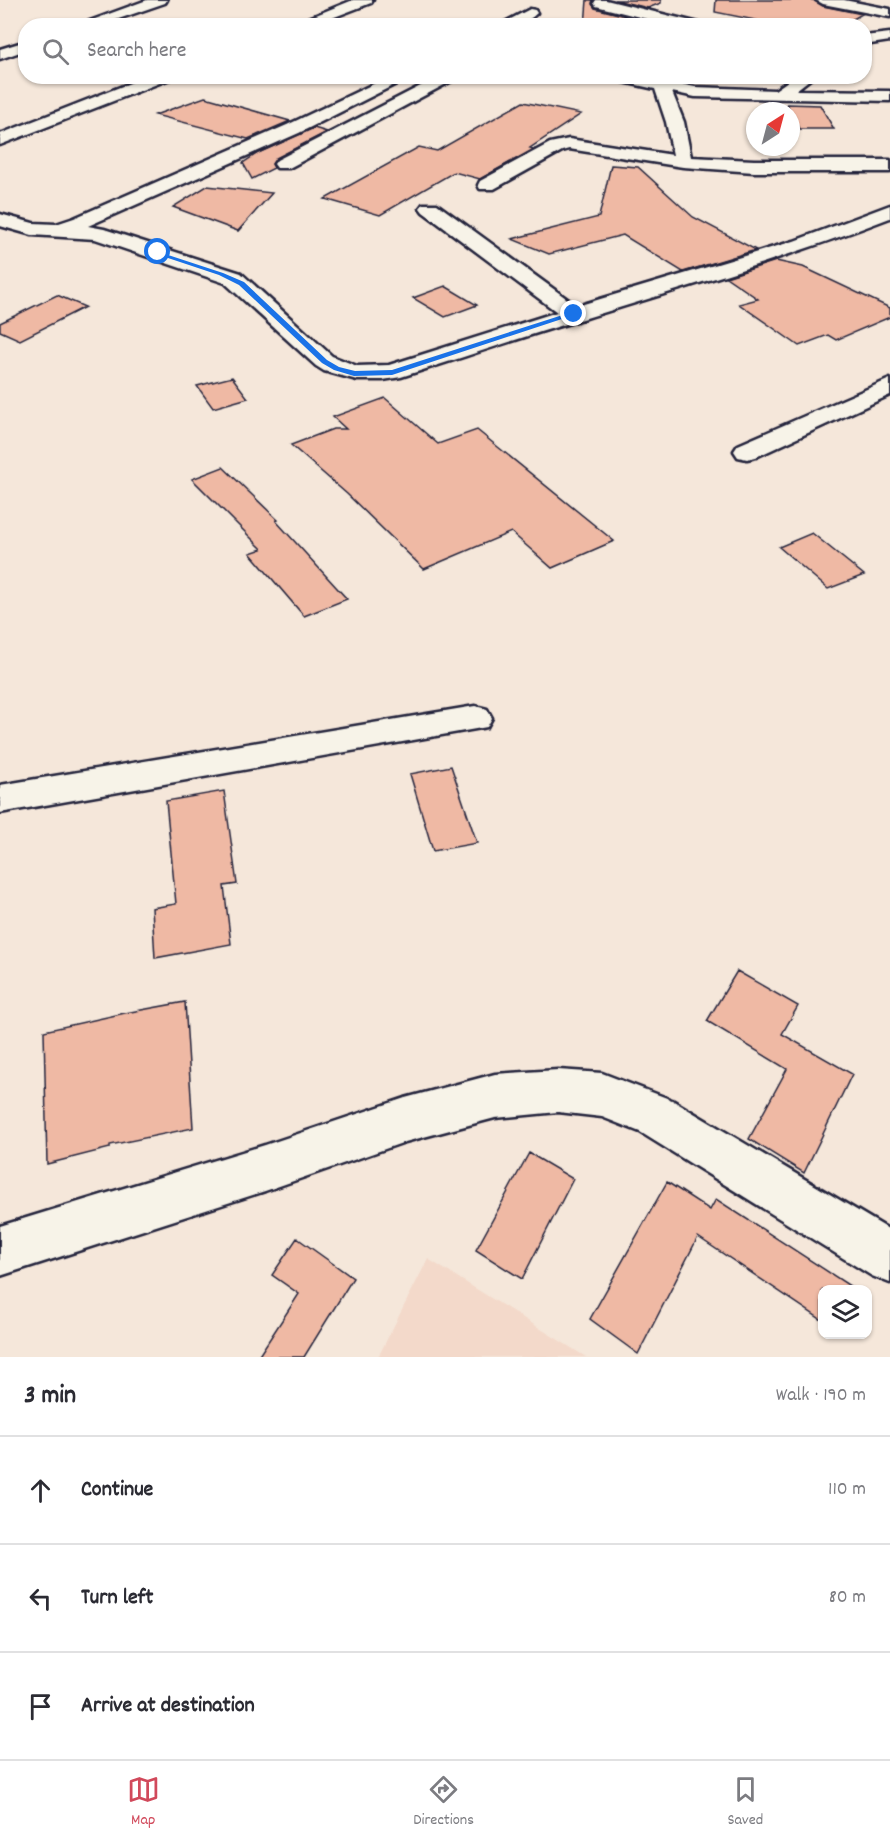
<!DOCTYPE html>
<meta charset="utf-8">
<style>
:root{--surface:#fff;--page:#f7f7f7;--text:#2b2b33;--muted:#7c7c81;--line:#e1e1e2;--accent:#d1495b}
body{margin:0;font-family:Dekko,sans-serif;background:var(--page);color:var(--text)}
.controls{position:absolute;right:18px;bottom:18px;display:grid;overflow:hidden;border-radius:12px;box-shadow:0 2px 4px #0004}
.controls button{width:54px;height:54px;display:grid;place-items:center;padding:0;border:0;border-bottom:2px solid var(--line);background:var(--surface);color:var(--text);font:30px sans-serif}
.compass{position:absolute;left:746px;top:102px;width:54px;height:54px;border-radius:50%;background:var(--surface);box-shadow:0 2px 4px #0004;rotate:36deg}
.stop{position:absolute;width:18px;height:18px;margin:-14px;border:4px solid #1a73e8;border-radius:50%;background:#fff}
.stop.end{background:#1a73e8;border-color:#fff;box-shadow:0 2px 6px #0008}
.list{margin:0;padding:0;list-style:none}
h2{display:flex;justify-content:space-between;align-items:center;height:78px;margin:0;padding:0 24px;font-size:26px}
h2 small{font-size:20px;font-weight:400;color:var(--muted)}
.list li{display:grid;grid-template-columns:39px 1fr auto;gap:18px;align-items:center;box-sizing:border-box;height:108px;padding:0 24px;border-top:2px solid var(--line)}
.list b{display:block;font-size:22px;white-space:nowrap}
.list em{font-size:20px;font-style:normal;color:var(--muted)}
.icon{flex:none;width:33px;height:33px;fill:none;stroke:currentColor;stroke-width:2;stroke-linecap:round;stroke-linejoin:round}
.map{position:relative;flex:none;width:890px;height:1357px;overflow:hidden}
.search{position:absolute;background:var(--surface);box-shadow:0 2px 4px #0004;left:18px;right:18px;top:18px;height:66px;display:flex;align-items:center;gap:15px;box-sizing:border-box;padding:0 21px;border-radius:24px;color:var(--muted);font-size:22px}
.sheet{height:402px;background:var(--surface)}
nav{display:flex;justify-content:space-around;align-items:center;box-sizing:border-box;height:84px;border-top:2px solid var(--line);background:var(--surface);font-size:16px;color:var(--muted)}
nav a{display:grid;justify-items:center;gap:3px}
nav .on{color:var(--accent)}
.map>svg:first-child{display:block}
</style>
<div class="map">
<svg width="890" height="1357" viewBox="0 0 890 1357">
<rect width="100%" height="100%" fill="#f5e7da"/>
<filter id="ink" filterUnits="userSpaceOnUse"><feTurbulence type="fractalNoise" baseFrequency=".0167" numOctaves="2"/><feDisplacementMap in="SourceGraphic" scale="12" xChannelSelector="R" yChannelSelector="G"/><feConvolveMatrix kernelMatrix="1 2 1 2 8 2 1 2 1" color-interpolation-filters="sRGB"/></filter>
<g filter="url(#ink)">
<path fill="#f3d9ca" d="M 428,1259 L 586,1357 L 378,1357 Z"/>
<path fill="#efb9a4" stroke="#22223b" stroke-width="1.5" d="M 587,0 L 593,0 L 592,4 L 595,8 L 626,16 L 599,26 L 585,26 Z
M 615,0 L 661,0 L 661,3 L 648,8 Z
M 716,0 L 814,0 L 823,6 L 862,14 L 841,26 L 785,26 L 715,12 Z
M 205,97 L 290,121 L 248,139 L 155,115 Z
M 523,102 L 581,114 L 530,148 L 534,149 L 480,179 L 454,172 L 380,215 L 325,199 L 419,147 L 437,151 Z
M 787,104 L 820,105 L 834,129 L 799,129 Z
M 314,128 L 327,132 L 276,158 L 272,164 L 274,168 L 252,179 L 243,163 L 258,153 Z
M 611,165 L 638,167 L 693,217 L 756,250 L 683,272 L 623,235 L 549,254 L 512,239 L 599,217 Z
M 207,186 L 272,193 L 238,231 L 173,207 Z
M 776,261 L 803,267 L 890,308 L 890,317 L 836,340 L 828,335 L 799,346 L 739,304 L 758,299 L 726,277 Z
M 445,286 L 477,305 L 445,317 L 413,298 Z
M 57,295 L 85,307 L 20,340 L 0,331 L 0,323 Z
M 232,377 L 248,398 L 213,408 L 197,386 Z
M 385,398 L 438,444 L 477,430 L 614,541 L 552,568 L 511,532 L 424,569 L 347,494 L 291,445 L 333,429 L 346,429 L 333,417 Z
M 223,467 L 278,520 L 276,521 L 347,599 L 304,616 L 250,553 L 262,549 L 192,479 Z
M 812,533 L 864,575 L 828,589 L 779,547 Z
M 451,766 L 477,843 L 433,851 L 410,774 Z
M 224,791 L 237,884 L 224,886 L 231,944 L 155,958 L 152,908 L 176,904 L 166,801 Z
M 737,971 L 798,1006 L 782,1034 L 852,1074 L 804,1173 L 749,1139 L 787,1069 L 707,1021 Z
M 185,1002 L 193,1128 L 110,1145 L 110,1148 L 47,1164 L 44,1031 L 125,1013 Z
M 529,1153 L 573,1179 L 522,1279 L 476,1250 Z
M 667,1182 L 710,1210 L 716,1199 L 856,1290 L 822,1290 L 822,1320 L 698,1237 L 638,1354 L 590,1319 Z
M 297,1238 L 353,1278 L 304,1357 L 258,1357 L 299,1294 L 272,1275 Z"/>
<g fill="none" stroke-linecap="round" stroke-linejoin="round">
<defs>
<path id="minor" d="M 147,0 L 167,0 L 165,3 L 98,26 L 76,26 Z
M 353,0 L 373,0 L 371,3 L 311,26 L 289,26 Z
M 596,0 L 606,0 L 699,23 L 701,26 L 675,26 L 596,6 L 594,3 Z
M 816,0 L 844,0 L 890,9 L 890,17 L 823,4 Z
M 530,9 L 535,10 L 537,13 C 526,24 512,26 497,26 Z
M 890,33 L 890,41 L 864,45 L 864,36 Z
M 26,41 L 26,50 L 0,59 L 0,49 Z
M 148,76 L 172,76 L 170,79 L 0,145 L 0,134 Z
M 390,76 L 412,76 L 299,133 L 88,226 L 104,229 L 241,273 L 332,356 L 357,366 L 389,365 L 557,312 L 423,212 L 420,208 L 423,204 L 437,204 L 577,306 L 794,241 L 890,205 L 890,218 C 789,257 686,287 583,319 C 522,337 461,358 401,377 L 383,380 L 357,380 L 324,371 L 316,366 L 225,283 L 95,239 L 32,235 L 0,226 L 0,214 L 33,223 L 56,224 L 74,218 L 287,125 Z
M 440,76 L 461,76 L 289,168 L 277,168 L 274,164 L 277,160 Z
M 608,76 L 642,76 L 695,87 L 775,90 L 795,76 L 814,76 L 796,90 L 890,91 L 890,101 L 695,97 L 672,92 L 684,122 L 691,157 L 754,160 L 890,160 L 890,172 L 754,172 L 683,167 L 569,149 L 562,151 L 494,189 L 480,189 L 478,185 L 480,181 L 550,143 L 569,139 L 673,155 L 666,122 L 655,89 L 610,79 Z
M 890,379 L 890,395 L 756,457 L 747,459 L 738,457 L 734,451 L 738,445 Z
M 475,706 L 487,709 L 492,718 L 487,727 L 0,813 L 0,785 Z
M 558,1070 L 602,1073 L 672,1100 L 890,1230 L 890,1283 L 872,1276 L 640,1132 L 602,1117 L 558,1112 L 495,1118 L 405,1142 L 265,1191 L 0,1276 L 0,1226 L 265,1145 L 405,1098 L 495,1074 Z"/>
</defs>
<use href="#minor" stroke="#22223b" stroke-width="5"/>
<use href="#minor" fill="#f7f3e8" fill-rule="evenodd"/>
</g>
</g>
<path fill="#1a73e8" d="M 156,251 L 223,273 L 244,282 L 327,360 L 339,367 L 355,371 L 392,370 L 572,312 L 577,314 L 392,375 L 354,376 L 334,370 L 322,363 L 239,285 L 219,275 L 156,254 Z"/>
</svg>
<div class="controls">
<button><svg class="icon" aria-label="layers" viewBox="0 0 24 24"><path d="M12 4l9 5-9 5-9-5zM3 14l9 5 9-5"/></svg></button>
</div>
<svg class="compass" viewBox="-18 -18 36 36"><path d="M0-13l5 13h-10z" fill="#e53935"/><path d="M0 13l5-13h-10z" fill="#7c7c81"/></svg>
<div class="stop" style="left:158px;top:252px"></div>
<div class="stop end" style="left:574px;top:314px"></div>
<div class="search"><svg class="icon" aria-label="search" viewBox="0 0 24 24"><circle cx="10" cy="10" r="6"/><path d="M15 15l6 6"/></svg>Search here</div>
</div>
<section class="sheet">
<h2>3 min<small>Walk · 190 m</small></h2>
<ul class="list">
<li><svg class="icon" aria-label="ahead" viewBox="0 0 24 24"><path d="M12 20V5M6 11l6-6 6 6"/></svg><div><b>Continue</b></div><em>110 m</em></li>
<li><svg class="icon" aria-label="left" viewBox="0 0 24 24"><path d="M17 20v-9H6M10 6l-5 5 5 5"/></svg><div><b>Turn left</b></div><em>80 m</em></li>
<li><svg class="icon" aria-label="arrive" viewBox="0 0 24 24"><path d="M6 21V4h12l-3 4 3 4H6"/></svg><div><b>Arrive at destination</b></div></li>
</ul>
</section>
<nav>
<a class="on"><svg class="icon" aria-label="map" viewBox="0 0 24 24"><path d="M3 6l6-2 6 2 6-2v14l-6 2-6-2-6 2zM9 4v14M15 6v14"/></svg>Map</a>
<a><svg class="icon" aria-label="directions" viewBox="0 0 24 24"><path d="M12 3l9 9-9 9-9-9zM9 14v-3h6M13 9l2 2-2 2"/></svg>Directions</a>
<a><svg class="icon" aria-label="saved" viewBox="0 0 24 24"><path d="M7 4h10v16l-5-4-5 4z"/></svg>Saved</a>
</nav>
